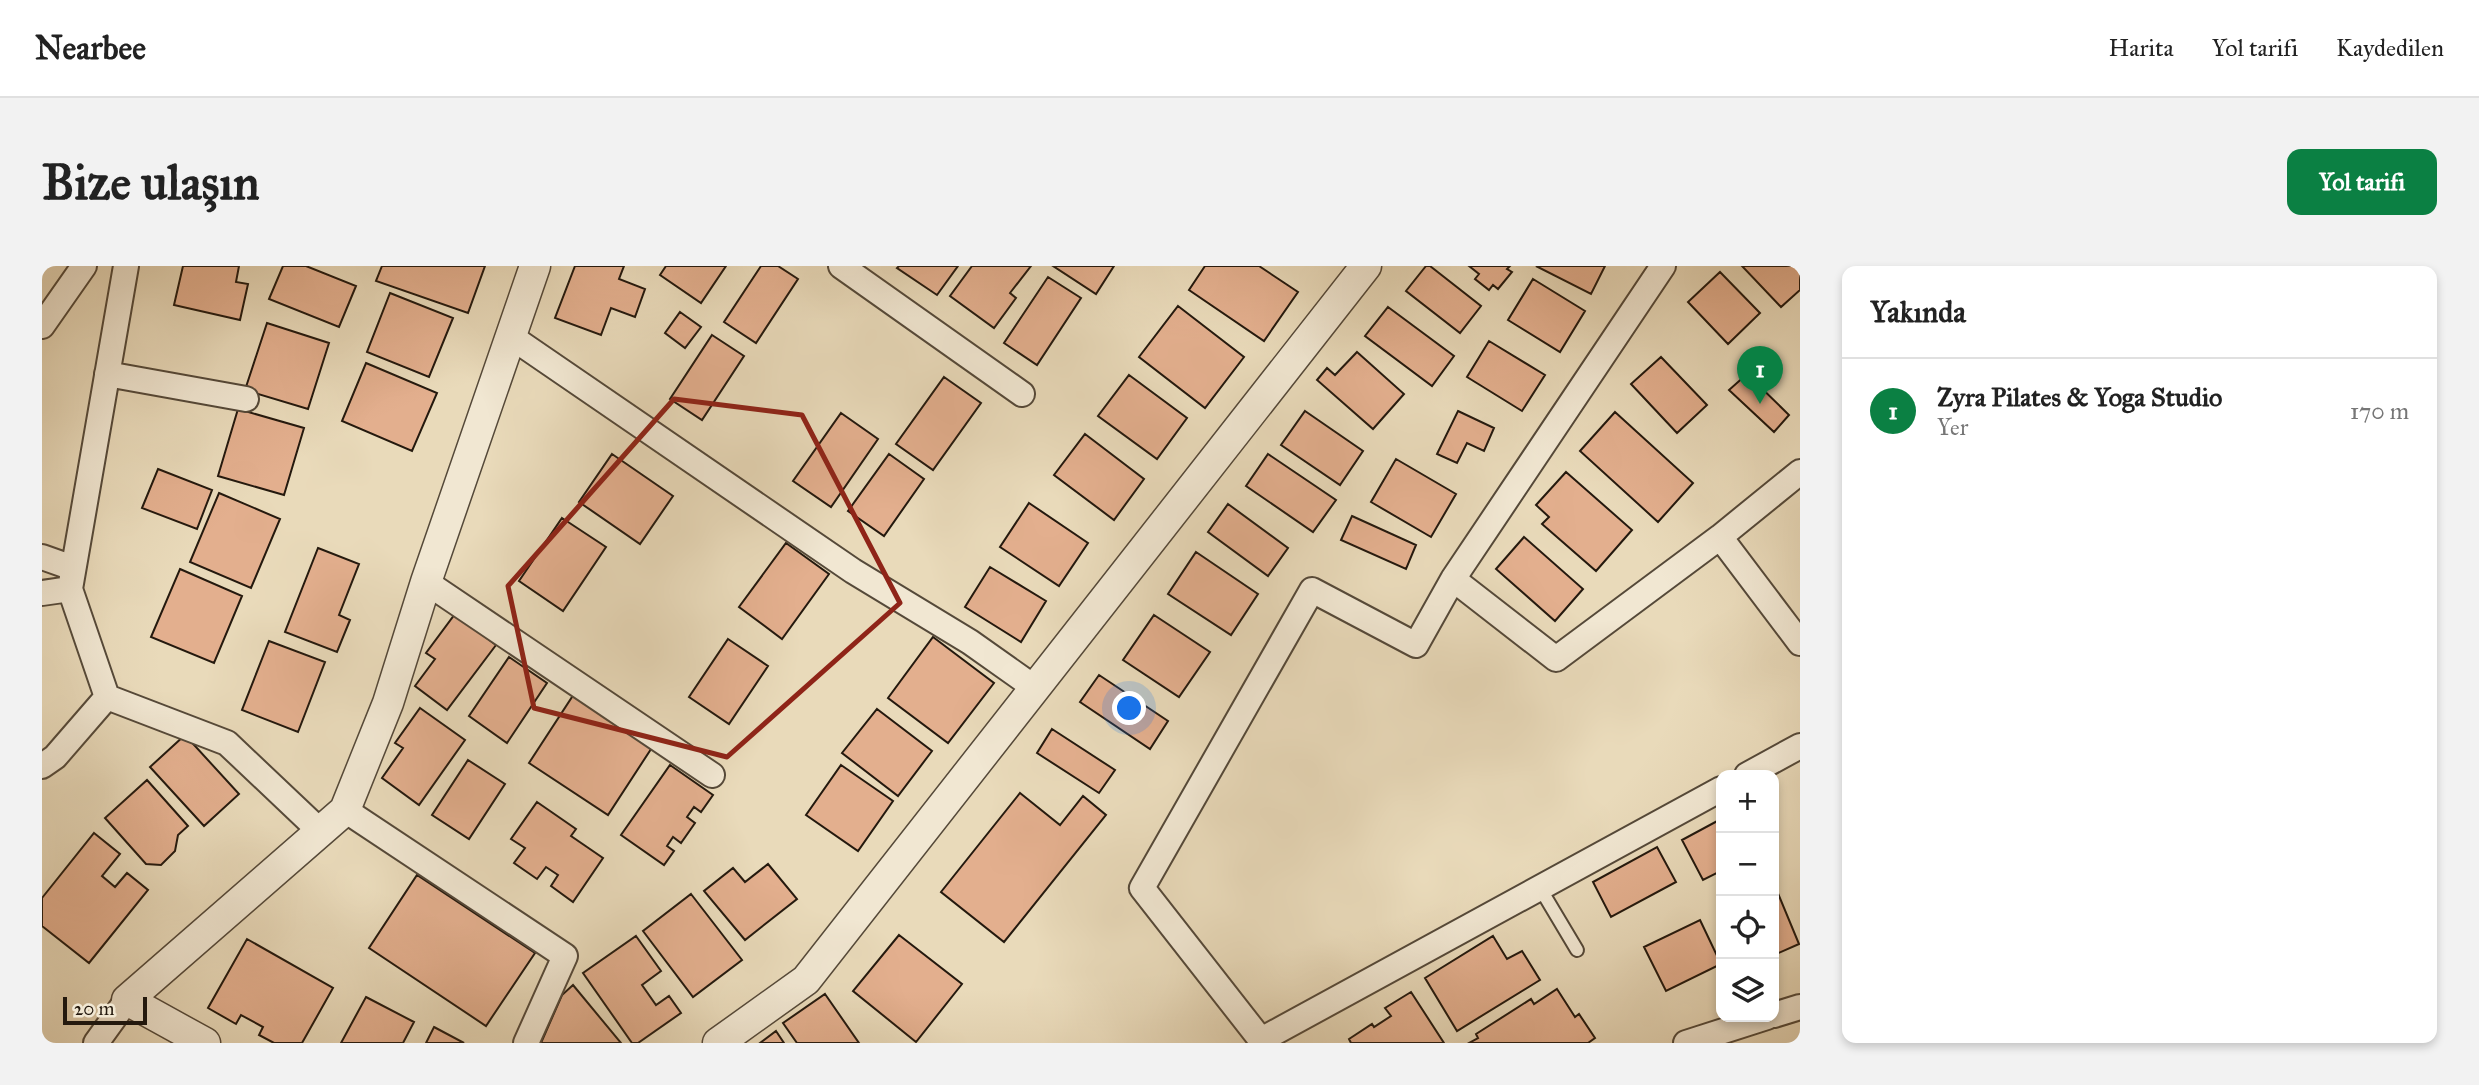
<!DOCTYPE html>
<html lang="tr">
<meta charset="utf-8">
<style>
:root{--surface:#fff;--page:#f2f2f2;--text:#222;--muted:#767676;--line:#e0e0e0;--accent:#0b8043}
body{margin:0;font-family:"IM FELL Great Primer",serif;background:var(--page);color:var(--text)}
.controls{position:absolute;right:21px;bottom:21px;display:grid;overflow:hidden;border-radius:14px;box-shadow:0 4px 10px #0003}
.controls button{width:63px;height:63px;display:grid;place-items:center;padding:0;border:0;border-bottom:2px solid var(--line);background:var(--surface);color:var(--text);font:35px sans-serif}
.scale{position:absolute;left:21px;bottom:18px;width:84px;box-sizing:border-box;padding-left:7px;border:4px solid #24190e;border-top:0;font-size:19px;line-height:24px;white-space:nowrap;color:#24190e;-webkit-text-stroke:5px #f1e7d2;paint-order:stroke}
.you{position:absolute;left:1088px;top:443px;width:24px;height:24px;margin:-18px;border:5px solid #fff;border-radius:50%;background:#1a73e8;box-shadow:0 0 0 10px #1a73e833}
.badge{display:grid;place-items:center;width:46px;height:46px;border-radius:50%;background:var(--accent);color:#fff;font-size:23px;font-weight:700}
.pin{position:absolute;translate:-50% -58px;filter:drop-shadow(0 2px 4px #0008)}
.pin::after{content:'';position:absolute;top:37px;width:24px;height:21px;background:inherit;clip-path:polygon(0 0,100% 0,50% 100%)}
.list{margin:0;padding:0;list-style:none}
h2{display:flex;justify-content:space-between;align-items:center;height:91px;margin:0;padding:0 28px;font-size:30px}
h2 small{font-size:23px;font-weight:400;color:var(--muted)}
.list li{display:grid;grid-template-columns:46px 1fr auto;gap:21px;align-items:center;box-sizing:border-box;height:105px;padding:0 28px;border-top:2px solid var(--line)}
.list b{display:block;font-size:26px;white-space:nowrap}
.list p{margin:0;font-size:23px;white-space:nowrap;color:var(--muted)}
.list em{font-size:23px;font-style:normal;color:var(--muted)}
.icon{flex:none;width:38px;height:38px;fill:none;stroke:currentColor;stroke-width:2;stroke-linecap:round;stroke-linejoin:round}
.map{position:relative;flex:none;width:1758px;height:777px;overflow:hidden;border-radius:14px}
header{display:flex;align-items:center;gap:42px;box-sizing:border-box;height:98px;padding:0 35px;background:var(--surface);border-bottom:2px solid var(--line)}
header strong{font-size:33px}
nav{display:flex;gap:38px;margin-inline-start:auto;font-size:24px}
.intro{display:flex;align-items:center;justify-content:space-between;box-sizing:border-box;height:168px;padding:0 42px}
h1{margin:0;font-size:49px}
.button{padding:18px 32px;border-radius:14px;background:var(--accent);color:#fff;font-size:24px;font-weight:700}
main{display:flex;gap:42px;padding:0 42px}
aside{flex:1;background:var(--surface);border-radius:14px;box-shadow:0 4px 10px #0003}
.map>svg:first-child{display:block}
</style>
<header>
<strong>Nearbee</strong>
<nav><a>Harita</a><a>Yol tarifi</a><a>Kaydedilen</a></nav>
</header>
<div class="intro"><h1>Bize ulaşın</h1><a class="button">Yol tarifi</a></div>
<main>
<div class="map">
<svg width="1758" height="777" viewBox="0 0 1758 777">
<rect width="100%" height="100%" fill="#e9daba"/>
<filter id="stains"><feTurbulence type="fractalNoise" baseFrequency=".00286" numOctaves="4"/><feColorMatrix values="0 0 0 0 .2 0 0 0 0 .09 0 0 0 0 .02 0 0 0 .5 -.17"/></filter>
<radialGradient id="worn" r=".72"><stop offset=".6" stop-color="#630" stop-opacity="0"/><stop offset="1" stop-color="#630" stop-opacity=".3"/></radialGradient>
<path fill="#e3af8e" stroke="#24190e" stroke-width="2" d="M 141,0 L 197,0 L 194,16 L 206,18 L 198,54 L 132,39 Z
M 241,0 L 264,0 L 314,20 L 297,61 L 227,33 Z
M 340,0 L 443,0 L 426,47 L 334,15 Z
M 533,0 L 582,0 L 577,13 L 603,23 L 593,51 L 569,42 L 559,69 L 513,52 Z
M 624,0 L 684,0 L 659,37 L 618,9 Z
M 719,0 L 736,0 L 756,13 L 714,77 L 682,56 Z
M 857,0 L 916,0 L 895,29 L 855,2 Z
M 930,0 L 989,0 L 968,27 L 974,32 L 952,62 L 908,30 Z
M 1011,0 L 1072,0 L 1054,28 Z
M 1163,0 L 1217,0 L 1256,26 L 1222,75 L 1147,24 Z
M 1384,0 L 1388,0 L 1439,40 L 1418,67 L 1364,25 Z
M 1427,0 L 1468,0 L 1465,3 L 1470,6 L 1456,23 L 1451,19 L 1447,24 L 1433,13 L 1437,8 Z
M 1494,0 L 1563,0 L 1549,28 Z
M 1700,0 L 1754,0 L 1758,4 L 1758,24 L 1739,41 Z
M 1678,6 L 1718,47 L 1686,78 L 1646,36 Z
M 1006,11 L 1039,32 L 995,99 L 962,77 Z
M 1491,13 L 1543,45 L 1518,86 L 1466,54 Z
M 348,27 L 411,52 L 387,111 L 325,86 Z
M 1136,40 L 1202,91 L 1163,142 L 1097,91 Z
M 1346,41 L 1412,90 L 1390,120 L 1323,70 Z
M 638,46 L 659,61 L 643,82 L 623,67 Z
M 225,57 L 287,77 L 266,143 L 203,124 Z
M 670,69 L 702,90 L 660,154 L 628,133 Z
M 1447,75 L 1503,109 L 1480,145 L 1425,111 Z
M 1315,86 L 1362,128 L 1331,163 L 1275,114 L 1285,102 L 1293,109 Z
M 1619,91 L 1665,139 L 1635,167 L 1589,118 Z
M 324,97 L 395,127 L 370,185 L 300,155 Z
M 1705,108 L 1747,149 L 1732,166 L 1687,124 Z
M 1087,109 L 1145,152 L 1115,193 L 1056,150 Z
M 902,111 L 939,137 L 891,204 L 854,178 Z
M 196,143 L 262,162 L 242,229 L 176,210 Z
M 1263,145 L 1321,185 L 1298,219 L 1239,179 Z
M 1416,145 L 1452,162 L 1442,185 L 1425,177 L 1415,197 L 1395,188 Z
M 1573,146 L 1651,217 L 1616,256 L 1538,185 Z
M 799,147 L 836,173 L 789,241 L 751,215 Z
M 1043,168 L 1102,213 L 1072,254 L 1012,209 Z
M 570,188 L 631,230 L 598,278 L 537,236 Z
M 847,188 L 882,213 L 842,270 L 806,245 Z
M 1226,188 L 1294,234 L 1271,266 L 1204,220 Z
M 1354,193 L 1414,228 L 1389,271 L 1329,236 Z
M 116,203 L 170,224 L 155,263 L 100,242 Z
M 1524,206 L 1590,264 L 1554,305 L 1500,258 L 1507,251 L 1494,239 Z
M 177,227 L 238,253 L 209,322 L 148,296 Z
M 987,237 L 1046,277 L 1017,320 L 958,281 Z
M 1186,238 L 1246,282 L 1226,310 L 1166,266 Z
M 1310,250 L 1374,279 L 1364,303 L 1299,274 Z
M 520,252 L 564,281 L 521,345 L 477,315 Z
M 1482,271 L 1541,323 L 1513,355 L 1454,303 Z
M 744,277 L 787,308 L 740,373 L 697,341 Z
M 276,282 L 317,298 L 297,349 L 308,354 L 295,386 L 243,366 Z
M 1154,286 L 1216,328 L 1189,369 L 1126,328 Z
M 948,301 L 1004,335 L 979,376 L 923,341 Z
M 138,303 L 200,330 L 172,397 L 109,371 Z
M 413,348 L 454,379 L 405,444 L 373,420 L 393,393 L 384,387 Z
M 1112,349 L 1168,386 L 1137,431 L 1081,394 Z
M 891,371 L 952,417 L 906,477 L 846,432 Z
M 686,373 L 726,400 L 687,458 L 647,431 Z
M 227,375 L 283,396 L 256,466 L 200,444 Z
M 467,391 L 505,417 L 465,477 L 427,450 Z
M 1057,409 L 1126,455 L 1108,483 L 1038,436 Z
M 532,428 L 611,480 L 566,549 L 487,497 Z
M 378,442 L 423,474 L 377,539 L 340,512 L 361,482 L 353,477 Z
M 835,443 L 890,485 L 856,530 L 800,487 Z
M 1010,463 L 1073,504 L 1057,527 L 995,487 Z
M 143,469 L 197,528 L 162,560 L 108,501 Z
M 426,494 L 463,518 L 427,573 L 390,549 Z
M 628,499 L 671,529 L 659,546 L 652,541 L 645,551 L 653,557 L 639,577 L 631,571 L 625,580 L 632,585 L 622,599 L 579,569 Z
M 799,499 L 851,535 L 816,585 L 764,549 Z
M 105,514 L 146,560 L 136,569 L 133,585 L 119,599 L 104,598 L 63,552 Z
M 978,527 L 1018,559 L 1041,530 L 1064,549 L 962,676 L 899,626 Z
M 495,536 L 534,563 L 529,570 L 561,592 L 531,636 L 509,620 L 516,609 L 504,601 L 495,613 L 472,597 L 483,582 L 469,573 Z
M 1679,553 L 1679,605 L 1661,614 L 1640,574 Z
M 52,567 L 78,588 L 60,610 L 73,621 L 85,607 L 106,624 L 47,697 L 0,660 L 0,632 Z
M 1615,581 L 1634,616 L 1569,651 L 1551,616 Z
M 726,598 L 755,633 L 703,674 L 662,625 L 691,602 L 703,616 Z
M 375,609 L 493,687 L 444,760 L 327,682 Z
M 1735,625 L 1757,678 L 1732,689 L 1732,626 Z
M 649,628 L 700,694 L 651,731 L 601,665 Z
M 1658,654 L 1679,698 L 1624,725 L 1602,681 Z
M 857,669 L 920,718 L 874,776 L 811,725 Z
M 594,670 L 619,705 L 600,719 L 614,739 L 627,730 L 639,747 L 596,777 L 590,777 L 541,707 Z
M 1451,670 L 1465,693 L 1480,685 L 1498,714 L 1415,765 L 1383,712 Z
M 205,673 L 291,722 L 260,777 L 232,777 L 217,769 L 221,761 L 199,749 L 194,758 L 166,742 Z
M 531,719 L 579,777 L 499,777 L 520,729 Z
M 1515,723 L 1533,751 L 1537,748 L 1553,772 L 1546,777 L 1427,777 L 1436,772 L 1434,768 L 1489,733 L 1492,738 Z
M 1369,726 L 1402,777 L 1309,777 L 1307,773 L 1330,758 L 1332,761 L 1349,750 L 1343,742 Z
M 783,728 L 817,777 L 755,777 L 741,757 Z
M 324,731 L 372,756 L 361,777 L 299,777 Z
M 392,761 L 422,777 L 384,777 Z
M 734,765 L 742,777 L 718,777 Z"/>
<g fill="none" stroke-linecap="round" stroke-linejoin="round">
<defs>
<path id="service" d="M 1498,622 L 1535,684"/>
<path id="minor" d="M 799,0 L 980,128
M 1621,0 L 1411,313 L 1514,393 L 1678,271 L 1758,206
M 0,60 L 42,0
M 468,70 L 811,305 L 928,376 L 993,422
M 65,108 L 204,133
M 1678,271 L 1758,377
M 0,291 L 31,302
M 384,316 L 670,509
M 0,327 L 28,323
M 65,431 L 185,477 L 279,566
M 0,500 L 13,491 L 65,431 L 28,323 L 84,0
M 1705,509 L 1758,480
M 303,544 L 523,690 L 484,777
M 1732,749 L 1758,741
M 1219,774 L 1100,622 L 1270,324 L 1374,379 L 1411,313
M 54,777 L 85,734
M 1221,777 L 1219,774 L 1679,523
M 1644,777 L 1725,751"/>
<path id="tertiary" d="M 163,777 L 85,734 L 303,544 L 346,437 L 384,316 L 493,0
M 676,777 L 764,714 L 1324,0"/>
</defs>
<use href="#service" stroke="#554939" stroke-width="16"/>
<use href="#minor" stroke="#554939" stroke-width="28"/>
<use href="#tertiary" stroke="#554939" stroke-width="33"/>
<use href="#service" stroke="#f1e7d2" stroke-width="12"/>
<use href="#minor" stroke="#f1e7d2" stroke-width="24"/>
<use href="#tertiary" stroke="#f1e7d2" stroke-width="30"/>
</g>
<path fill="none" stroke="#8f2418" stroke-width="5" stroke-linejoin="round" d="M 632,133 L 760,149 L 858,337 L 685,491 L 492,442 L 466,320 Z"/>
<rect width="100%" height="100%" filter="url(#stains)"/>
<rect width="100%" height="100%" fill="url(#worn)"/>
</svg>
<div class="controls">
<button>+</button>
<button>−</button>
<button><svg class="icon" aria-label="locate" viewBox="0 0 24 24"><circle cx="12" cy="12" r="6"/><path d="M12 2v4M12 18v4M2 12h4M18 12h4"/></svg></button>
<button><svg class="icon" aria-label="layers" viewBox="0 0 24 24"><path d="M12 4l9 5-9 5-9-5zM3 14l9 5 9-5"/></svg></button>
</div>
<div class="scale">20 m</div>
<div class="you"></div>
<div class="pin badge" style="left:1718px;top:138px">1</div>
</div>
<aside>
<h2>Yakında<small></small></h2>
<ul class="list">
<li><span class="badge">1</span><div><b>Zyra Pilates &amp; Yoga Studio</b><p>Yer</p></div><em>170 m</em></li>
</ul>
</aside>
</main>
